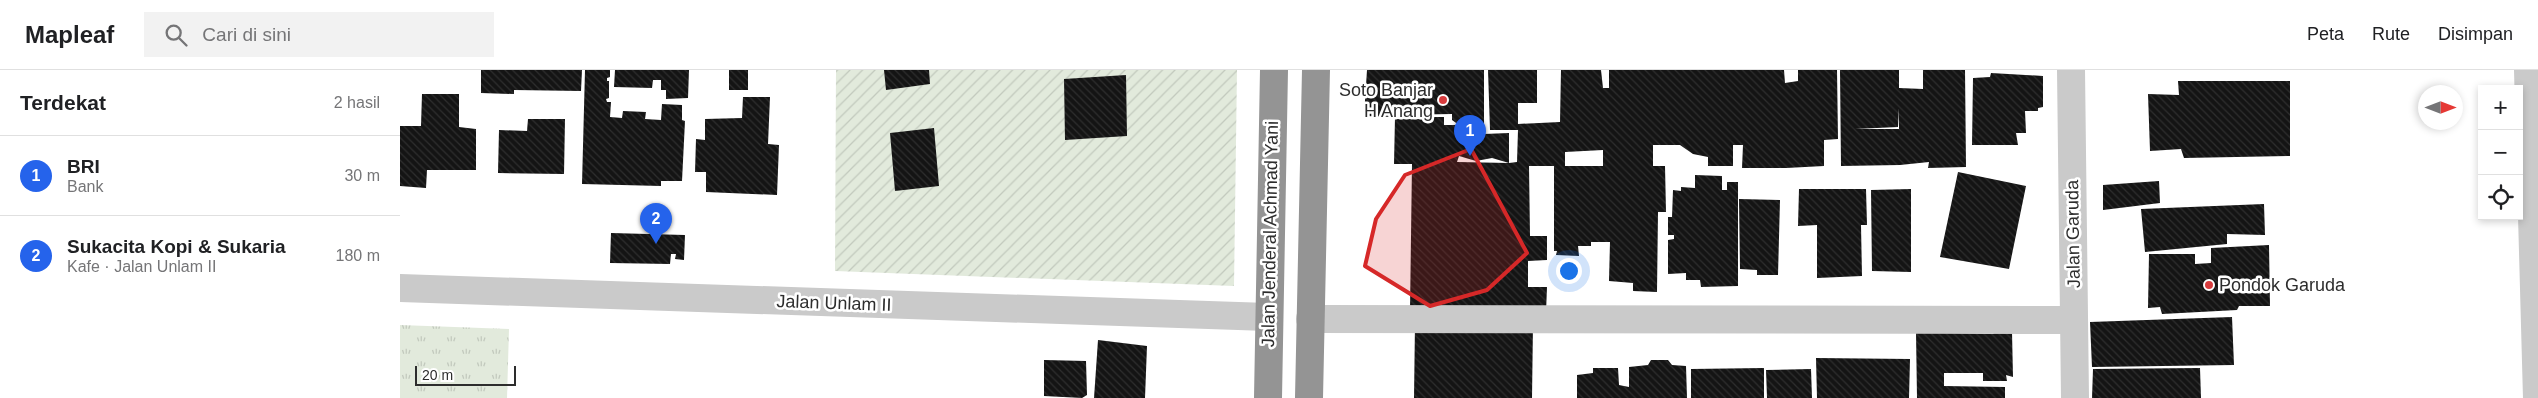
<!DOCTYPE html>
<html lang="id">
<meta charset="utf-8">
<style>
:root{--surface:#fff;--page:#f2f2f2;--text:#202124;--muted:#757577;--line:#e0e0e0;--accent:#2563eb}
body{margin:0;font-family:Arial,sans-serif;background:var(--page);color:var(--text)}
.controls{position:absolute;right:15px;top:15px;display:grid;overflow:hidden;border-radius:0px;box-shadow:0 2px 8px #0003}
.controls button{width:45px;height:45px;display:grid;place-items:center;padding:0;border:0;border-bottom:1px solid var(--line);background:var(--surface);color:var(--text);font:25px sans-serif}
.compass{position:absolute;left:2018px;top:15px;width:45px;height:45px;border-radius:50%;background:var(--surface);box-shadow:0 2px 8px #0003;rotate:90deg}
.scale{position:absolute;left:15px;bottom:12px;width:101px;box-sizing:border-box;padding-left:5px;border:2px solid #2d2d2d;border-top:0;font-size:14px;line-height:18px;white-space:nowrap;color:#2d2d2d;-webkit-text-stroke:4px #fff;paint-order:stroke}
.you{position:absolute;left:1168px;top:200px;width:18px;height:18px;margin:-12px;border:4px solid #fff;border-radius:50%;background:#1a73e8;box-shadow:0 0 0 8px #1a73e833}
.badge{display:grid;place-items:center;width:32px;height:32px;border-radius:50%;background:var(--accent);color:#fff;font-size:16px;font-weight:700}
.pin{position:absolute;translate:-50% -41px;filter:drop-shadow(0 1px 2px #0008)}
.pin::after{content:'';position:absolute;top:26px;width:18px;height:15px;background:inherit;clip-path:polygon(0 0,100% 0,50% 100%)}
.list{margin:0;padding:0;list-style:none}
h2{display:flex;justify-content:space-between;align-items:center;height:65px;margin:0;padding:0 20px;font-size:21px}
h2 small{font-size:16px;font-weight:400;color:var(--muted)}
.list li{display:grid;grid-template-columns:32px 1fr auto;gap:15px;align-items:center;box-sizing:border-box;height:80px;padding:0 20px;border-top:1px solid var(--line)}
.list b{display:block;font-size:19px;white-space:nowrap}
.list p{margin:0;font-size:16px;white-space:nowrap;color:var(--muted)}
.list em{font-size:16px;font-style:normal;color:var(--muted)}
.icon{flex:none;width:28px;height:28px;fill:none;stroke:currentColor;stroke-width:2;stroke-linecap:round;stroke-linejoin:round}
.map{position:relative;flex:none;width:2138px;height:328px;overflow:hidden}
header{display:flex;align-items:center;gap:30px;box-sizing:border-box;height:70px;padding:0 25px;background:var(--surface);border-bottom:1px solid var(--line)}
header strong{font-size:24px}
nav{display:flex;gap:28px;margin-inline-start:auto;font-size:18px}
.search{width:350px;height:45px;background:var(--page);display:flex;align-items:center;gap:12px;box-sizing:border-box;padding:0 18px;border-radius:0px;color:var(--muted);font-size:19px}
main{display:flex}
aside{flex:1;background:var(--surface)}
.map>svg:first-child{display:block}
</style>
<header>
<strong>Mapleaf</strong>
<div class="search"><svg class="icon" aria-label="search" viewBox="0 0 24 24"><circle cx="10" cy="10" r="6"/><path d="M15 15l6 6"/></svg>Cari di sini</div>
<nav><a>Peta</a><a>Rute</a><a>Disimpan</a></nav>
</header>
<main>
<aside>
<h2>Terdekat<small>2 hasil</small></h2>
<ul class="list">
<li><span class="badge">1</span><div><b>BRI</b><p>Bank</p></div><em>30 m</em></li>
<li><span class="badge">2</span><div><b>Sukacita Kopi &amp; Sukaria</b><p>Kafe · Jalan Unlam II</p></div><em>180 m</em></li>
</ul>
</aside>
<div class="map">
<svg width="2138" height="328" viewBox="0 0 2138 328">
<defs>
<pattern id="grass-tufts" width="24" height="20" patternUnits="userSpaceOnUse" patternTransform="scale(1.25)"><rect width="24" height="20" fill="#e2eadc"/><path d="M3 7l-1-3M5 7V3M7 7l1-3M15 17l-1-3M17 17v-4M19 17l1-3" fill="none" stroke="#c2c9bd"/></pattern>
<pattern id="garden-furrows" width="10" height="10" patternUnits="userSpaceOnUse" patternTransform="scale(1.25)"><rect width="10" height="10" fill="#e2eadc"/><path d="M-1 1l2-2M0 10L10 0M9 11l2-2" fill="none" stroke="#c2c9bd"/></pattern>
<pattern id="building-back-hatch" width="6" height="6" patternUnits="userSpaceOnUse" patternTransform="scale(1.25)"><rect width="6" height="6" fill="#141414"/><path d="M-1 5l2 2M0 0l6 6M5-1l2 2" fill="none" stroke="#2e2e2e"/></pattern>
</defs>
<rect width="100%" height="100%" fill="#fff"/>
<path fill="url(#grass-tufts)" d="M 0,255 L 109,259 L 107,328 L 0,328 Z"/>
<path fill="url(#garden-furrows)" d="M 436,0 L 837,0 L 834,216 L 435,201 Z"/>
<path fill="url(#building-back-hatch)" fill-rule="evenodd" d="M 81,0 L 182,0 L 181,21 L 114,20 L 114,24 L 81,23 Z
M 185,0 L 210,0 L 210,7 L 207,8 L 207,11 L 209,11 L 209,28 L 206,29 L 207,32 L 211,32 L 210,47 L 222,48 L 223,41 L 246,42 L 245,49 L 261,50 L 262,34 L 282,35 L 282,50 L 285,51 L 282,111 L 261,111 L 261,116 L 182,114 Z
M 215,0 L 289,0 L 288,28 L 266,29 L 266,20 L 261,20 L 261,10 L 253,10 L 252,18 L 214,17 Z
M 329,0 L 348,0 L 348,20 L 329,20 Z
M 484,0 L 529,0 L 530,14 L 486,20 Z
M 967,0 L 1084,0 L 1084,64 L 1109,63 L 1109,93 L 1117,92 L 1118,60 L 1090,60 L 1088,0 L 1137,0 L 1137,33 L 1118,33 L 1118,54 L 1160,52 L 1161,0 L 1201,0 L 1203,18 L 1209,18 L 1209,0 L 1384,0 L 1385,13 L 1398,11 L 1398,0 L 1437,0 L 1438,69 L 1424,70 L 1424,96 L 1386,98 L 1342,98 L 1343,75 L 1333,75 L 1333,96 L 1308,96 L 1308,87 L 1293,84 L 1280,75 L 1253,75 L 1253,96 L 1265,96 L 1266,142 L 1258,142 L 1257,222 L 1233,221 L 1233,213 L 1209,211 L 1210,172 L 1191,172 L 1191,176 L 1178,176 L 1179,186 L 1156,185 L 1157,181 L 1154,181 L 1154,96 L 1129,96 L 1130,166 L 1147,166 L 1147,190 L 1128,191 L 1128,217 L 1147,217 L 1146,243 L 1010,241 L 1012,94 L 994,94 L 995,47 L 964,46 ZM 1052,44 L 1052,50 L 1059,55 L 1044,55 L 1044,47 L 995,47 L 995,45 ZM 1203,80 L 1203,96 L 1165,96 L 1165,82 ZM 1059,86 L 1076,91 L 1092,88 L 1109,93 L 1057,92 Z
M 1440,0 L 1499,0 L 1499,18 L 1523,19 L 1523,0 L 1565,0 L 1566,97 L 1528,98 L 1529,92 L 1500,95 L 1441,96 ZM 1499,38 L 1499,59 L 1455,59 L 1498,57 Z
M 1591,3 L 1643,6 L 1643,37 L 1638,38 L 1638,41 L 1625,41 L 1626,63 L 1616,63 L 1618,75 L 1572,75 L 1573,8 L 1590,7 Z
M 726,5 L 727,66 L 665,70 L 664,9 Z
M 1778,11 L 1890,11 L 1890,86 L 1784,88 L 1781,79 L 1750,81 L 1748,24 L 1779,25 Z
M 22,24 L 59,24 L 59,57 L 76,59 L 76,100 L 27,100 L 26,118 L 0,116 L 0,56 L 21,56 Z
M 343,27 L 370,27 L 368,74 L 379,75 L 377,125 L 306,122 L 306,102 L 295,102 L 296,69 L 305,70 L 305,49 L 342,48 Z
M 128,49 L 165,49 L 164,104 L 98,103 L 99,60 L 127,61 Z
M 534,58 L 539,116 L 495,121 L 490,63 Z
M 1558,102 L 1626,116 L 1609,199 L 1540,187 Z
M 1295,105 L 1322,106 L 1322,120 L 1327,120 L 1327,112 L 1338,112 L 1338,216 L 1301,217 L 1300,210 L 1286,210 L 1286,203 L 1268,204 L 1268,170 L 1274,169 L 1274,165 L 1268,165 L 1268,147 L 1272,147 L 1273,120 L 1281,121 L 1281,117 L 1295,118 Z
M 1759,111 L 1760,133 L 1703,140 L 1703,115 Z
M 1399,119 L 1466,119 L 1467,155 L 1461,155 L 1462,206 L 1417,208 L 1417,155 L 1398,156 Z
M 1511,119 L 1511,202 L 1472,201 L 1471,120 Z
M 1339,129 L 1380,130 L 1378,205 L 1357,205 L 1357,200 L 1340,199 Z
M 1864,134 L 1865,165 L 1827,164 L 1827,174 L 1745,182 L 1741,139 Z
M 211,163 L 285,165 L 284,190 L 275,189 L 276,184 L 271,184 L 270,194 L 210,193 Z
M 1869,175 L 1870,236 L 1839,236 L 1837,240 L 1762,244 L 1760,237 L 1748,238 L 1749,184 L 1795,184 L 1795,194 L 1811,193 L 1811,178 Z
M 1832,247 L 1834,295 L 1692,297 L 1690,252 Z
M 1015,253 L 1133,254 L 1132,328 L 1014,328 Z
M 1596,261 L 1612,262 L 1613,307 L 1606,305 L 1607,311 L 1583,311 L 1583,303 L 1544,303 L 1544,316 L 1605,317 L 1605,328 L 1517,328 L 1516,262 L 1593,264 Z
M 698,270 L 747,276 L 745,328 L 694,328 Z
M 1416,288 L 1510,289 L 1509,328 L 1417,328 Z
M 644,290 L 686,291 L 687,325 L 682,328 L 644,326 Z
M 1251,290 L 1268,290 L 1272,295 L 1286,296 L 1287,328 L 1177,328 L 1177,305 L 1193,303 L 1193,298 L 1218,298 L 1219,315 L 1229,317 L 1229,297 L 1248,295 Z
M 1364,298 L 1364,328 L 1291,328 L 1291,299 Z
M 1800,298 L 1801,328 L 1692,328 L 1693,299 Z
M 1411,299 L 1412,328 L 1367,328 L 1366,300 Z"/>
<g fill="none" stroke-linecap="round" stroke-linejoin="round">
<path stroke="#cacaca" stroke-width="28" d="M 1671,0 L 1675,328
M 2128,0 L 2137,328
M 0,218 L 868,247
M 910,249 L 1673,250"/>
<path stroke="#949494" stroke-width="28" d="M 868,328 L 874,0
M 909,328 L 916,0"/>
</g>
<path fill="#d62828" fill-opacity="0.2" stroke="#d62828" stroke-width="4" stroke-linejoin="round" d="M 1071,79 L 1127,183 L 1087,220 L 1030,236 L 965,196 L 976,149 L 1005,105 Z"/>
<g fill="#d83c3e" stroke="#fff" stroke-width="2">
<circle cx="1043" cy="30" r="5"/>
<circle cx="1809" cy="215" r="5"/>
</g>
<g text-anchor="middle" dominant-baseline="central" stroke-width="5" stroke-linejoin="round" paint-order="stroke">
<g font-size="18" fill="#2d2d2d" stroke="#fff" text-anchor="end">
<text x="1033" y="20">Soto Banjar<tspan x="1033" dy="21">H Anang</tspan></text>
<text x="1819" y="215" text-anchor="start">Pondok Garuda</text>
</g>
<g font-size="18" fill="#2d2d2d" stroke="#fff">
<text transform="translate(870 164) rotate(-89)">Jalan Jenderal Achmad Yani</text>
<text transform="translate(1673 164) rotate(-91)">Jalan Garuda</text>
<text transform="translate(434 233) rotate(2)">Jalan Unlam II</text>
</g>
</g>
</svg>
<div class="controls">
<button>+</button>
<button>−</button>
<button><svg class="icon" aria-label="locate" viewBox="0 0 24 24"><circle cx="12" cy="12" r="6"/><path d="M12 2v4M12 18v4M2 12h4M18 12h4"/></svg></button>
</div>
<svg class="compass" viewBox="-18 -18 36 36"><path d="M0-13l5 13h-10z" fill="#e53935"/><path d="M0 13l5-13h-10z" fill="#757577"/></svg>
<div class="scale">20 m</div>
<div class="you"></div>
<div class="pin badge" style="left:1070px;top:86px">1</div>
<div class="pin badge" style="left:256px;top:174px">2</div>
</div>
</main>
